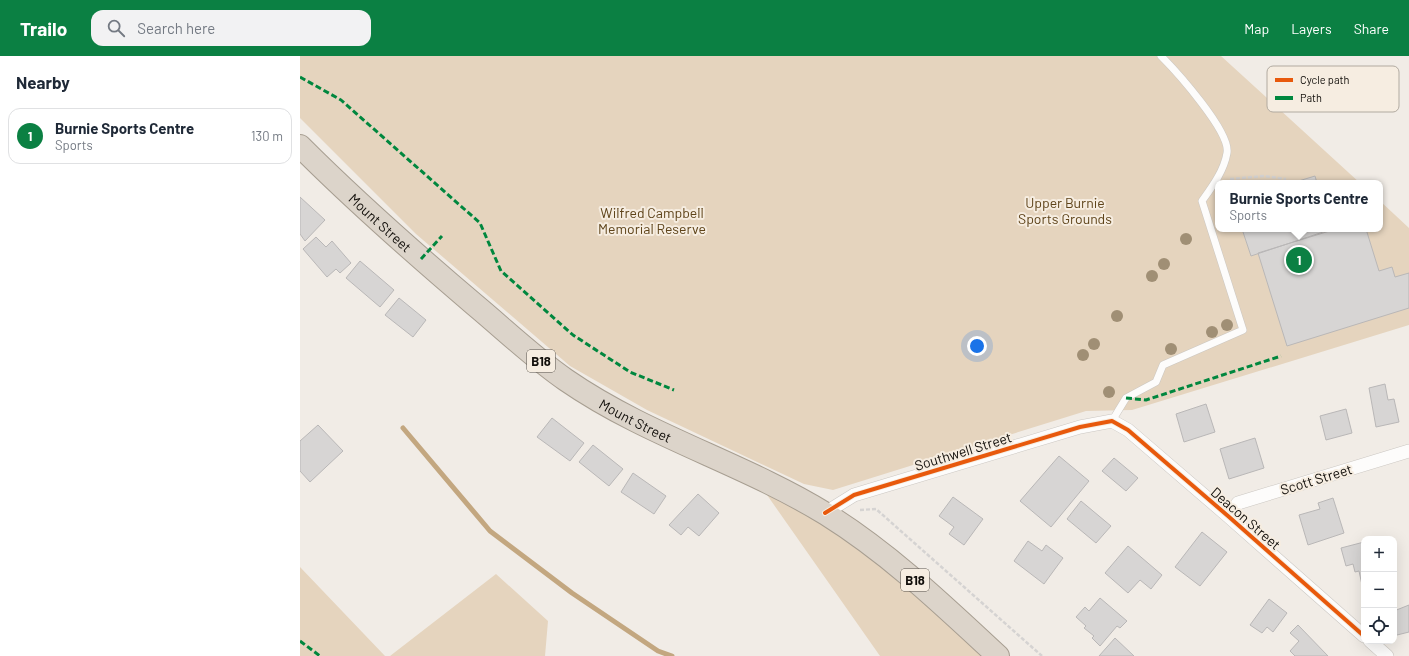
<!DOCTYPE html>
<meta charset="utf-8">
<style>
:root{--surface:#fff;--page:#f2f2f3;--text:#1f2937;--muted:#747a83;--line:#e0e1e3;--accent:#0b8043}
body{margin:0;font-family:Barlow,sans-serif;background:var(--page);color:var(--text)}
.controls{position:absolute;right:12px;bottom:12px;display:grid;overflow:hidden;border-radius:8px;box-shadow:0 4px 16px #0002}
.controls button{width:36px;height:36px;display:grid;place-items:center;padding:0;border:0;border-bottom:1px solid var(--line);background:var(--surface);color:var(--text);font:20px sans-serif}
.you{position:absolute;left:677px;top:290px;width:14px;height:14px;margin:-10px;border:3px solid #fff;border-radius:50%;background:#1a73e8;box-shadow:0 0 0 6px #1a73e833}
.badge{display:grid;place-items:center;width:26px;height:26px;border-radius:50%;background:var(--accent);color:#fff;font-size:13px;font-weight:700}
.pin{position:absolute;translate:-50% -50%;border:2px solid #fff;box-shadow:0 1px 4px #0006}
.popup{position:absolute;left:915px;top:124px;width:168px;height:52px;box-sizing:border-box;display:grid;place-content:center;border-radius:8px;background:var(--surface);filter:drop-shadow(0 1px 3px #0005);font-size:13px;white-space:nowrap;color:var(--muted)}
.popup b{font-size:15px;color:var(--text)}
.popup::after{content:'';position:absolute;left:50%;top:100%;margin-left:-8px;border:8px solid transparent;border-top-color:var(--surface)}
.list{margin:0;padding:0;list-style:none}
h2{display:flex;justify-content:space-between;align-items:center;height:52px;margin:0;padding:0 16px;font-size:17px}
h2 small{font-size:13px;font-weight:400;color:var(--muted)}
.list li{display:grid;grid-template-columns:26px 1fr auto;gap:12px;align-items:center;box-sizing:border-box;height:56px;margin:0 8px 8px;padding:0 8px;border:1px solid var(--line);border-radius:12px}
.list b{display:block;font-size:15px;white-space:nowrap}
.list p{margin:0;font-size:13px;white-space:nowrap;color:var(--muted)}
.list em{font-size:13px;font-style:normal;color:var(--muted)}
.icon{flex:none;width:22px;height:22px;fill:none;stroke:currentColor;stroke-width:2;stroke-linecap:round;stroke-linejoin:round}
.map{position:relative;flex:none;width:1109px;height:600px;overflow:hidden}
header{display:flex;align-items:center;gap:24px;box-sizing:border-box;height:56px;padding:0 20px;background:var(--accent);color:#fff}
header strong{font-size:19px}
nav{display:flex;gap:22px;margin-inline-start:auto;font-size:14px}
.search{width:280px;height:36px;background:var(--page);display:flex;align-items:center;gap:10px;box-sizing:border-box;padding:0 14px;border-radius:12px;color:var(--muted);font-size:15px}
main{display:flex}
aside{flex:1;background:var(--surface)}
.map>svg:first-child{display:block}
</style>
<header>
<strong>Trailo</strong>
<div class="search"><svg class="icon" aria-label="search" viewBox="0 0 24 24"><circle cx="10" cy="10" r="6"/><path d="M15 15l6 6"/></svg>Search here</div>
<nav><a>Map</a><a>Layers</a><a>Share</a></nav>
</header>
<main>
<aside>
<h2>Nearby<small></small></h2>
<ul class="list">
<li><span class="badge">1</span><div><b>Burnie Sports Centre</b><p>Sports</p></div><em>130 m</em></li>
</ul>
</aside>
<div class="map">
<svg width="1109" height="600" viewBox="0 0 1109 600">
<rect width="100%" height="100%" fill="#f1ece6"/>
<path fill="#e5d4be" d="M 0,0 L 921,0 L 1060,127 L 918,127 L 918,173 L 1080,173 L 1080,145 L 1109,172 L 1109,269 L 832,354 L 786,355 L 533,434 L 504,428 L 347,354 L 270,310 L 116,178 L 0,62 Z
M 453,419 L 525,457 L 698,600 L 580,600 Z
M 0,511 L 85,600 L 0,600 Z
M 196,518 L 248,565 L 245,600 L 90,600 Z"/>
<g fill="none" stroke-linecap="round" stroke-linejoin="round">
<path stroke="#c3a780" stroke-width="5" d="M 103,372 L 190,475 L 272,537 L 358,595 L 372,600"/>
</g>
<path fill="#d7d5d4" stroke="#b9b7b7" d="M 1015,120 L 1017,127 L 992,127 Z
M 0,141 L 25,164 L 5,185 L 0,178 Z
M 942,173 L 1032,173 L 951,200 Z
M 1036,173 L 1066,173 L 1079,215 L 1092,211 L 1095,221 L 1109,217 L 1109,252 L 987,290 L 958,197 Z
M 16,181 L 26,191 L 32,185 L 51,207 L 40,217 L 36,213 L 27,221 L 3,193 Z
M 60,205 L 94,234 L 80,251 L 46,222 Z
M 99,242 L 126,264 L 113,281 L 85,259 Z
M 1085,328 L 1088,344 L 1094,343 L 1099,366 L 1076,371 L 1069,332 Z
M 906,348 L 915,376 L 884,386 L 876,358 Z
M 1046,353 L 1052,377 L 1026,384 L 1020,360 Z
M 252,362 L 284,387 L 270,405 L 237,381 Z
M 18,369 L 43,395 L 10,426 L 0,415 L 0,385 Z
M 955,382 L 964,412 L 929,423 L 920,393 Z
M 293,389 L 323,413 L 309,430 L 279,406 Z
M 759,400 L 789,425 L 751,471 L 720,445 Z
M 814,402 L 838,422 L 826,435 L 802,415 Z
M 333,417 L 366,440 L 354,458 L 321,436 Z
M 398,438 L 419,457 L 399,480 L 388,471 L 381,479 L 369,469 Z
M 653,441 L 683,463 L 664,489 L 649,478 L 654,471 L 639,460 Z
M 1033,442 L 1044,477 L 1008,489 L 999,459 L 1020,453 L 1018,447 Z
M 781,445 L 811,470 L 796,487 L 767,463 Z
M 902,476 L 927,496 L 900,530 L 875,511 Z
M 728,485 L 742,495 L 746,489 L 763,502 L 744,528 L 714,505 Z
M 1064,486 L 1064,528 L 1062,529 L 1059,515 L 1055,516 L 1053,508 L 1046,510 L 1041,492 Z
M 828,490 L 862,519 L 851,533 L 840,524 L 828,537 L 805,517 Z
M 800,542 L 827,565 L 820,572 L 817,570 L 800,590 L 792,582 L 794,580 L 784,572 L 786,570 L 776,561 L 785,551 L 789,555 Z
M 969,543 L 987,557 L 973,576 L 967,571 L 962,577 L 950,569 Z
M 1109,549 L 1109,576 L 1097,579 L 1094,576 L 1094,555 Z
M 998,569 L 1028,600 L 995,600 L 990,595 L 999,585 L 990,577 Z
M 815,582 L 834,600 L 799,600 Z"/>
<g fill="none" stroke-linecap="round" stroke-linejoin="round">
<defs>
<path id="lane" d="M 812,365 L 826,342 L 856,326 L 863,309 L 943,274 L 902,145 C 912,131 924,115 927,97 C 931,76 876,15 861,0"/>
<path id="street" d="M 525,457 L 554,439 L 780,371 L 812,365 L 828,374 L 928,460 L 1064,580
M 928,460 L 938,447 L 1109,395
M 1070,585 L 1087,600"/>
<g id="highway">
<path id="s1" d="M 0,90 C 56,146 115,198 175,249 C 205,274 234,302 266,324 C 347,380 443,407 526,458 C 590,498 643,549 698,600"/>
</g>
</defs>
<use href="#lane" stroke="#cbc7c2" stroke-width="8"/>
<use href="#street" stroke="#cbc7c2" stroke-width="14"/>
<use href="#highway" stroke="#a79e91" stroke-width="24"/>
<path stroke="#d5d3d2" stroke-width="2.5" stroke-dasharray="4 2" stroke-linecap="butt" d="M 930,123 L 964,120 L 986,123
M 560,454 L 576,453 L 742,600"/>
<use href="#lane" stroke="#fdfcfb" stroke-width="7"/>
<use href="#street" stroke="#fdfcfb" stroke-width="13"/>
<use href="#highway" stroke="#dcd4ca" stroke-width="22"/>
<path stroke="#00873e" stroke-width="3" stroke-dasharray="6 3" stroke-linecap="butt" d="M 0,21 L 41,44 L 180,167 L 201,215 L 273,279 L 330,316 L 374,334
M 121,203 L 142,180
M 826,342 L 846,344 L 981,300
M 0,585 L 20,600"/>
<defs>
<path id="cycleway" d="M 525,457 L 554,439 L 780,371 L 812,365 L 828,374 L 928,460 L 1064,580"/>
</defs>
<use href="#cycleway" stroke="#f6ede1" stroke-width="6"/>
<use href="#cycleway" stroke="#e8590c" stroke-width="4"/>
</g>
<g fill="#a08f75">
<circle cx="886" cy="183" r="6"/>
<circle cx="864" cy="208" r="6"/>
<circle cx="852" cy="220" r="6"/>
<circle cx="817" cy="260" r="6"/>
<circle cx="927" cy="269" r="6"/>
<circle cx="912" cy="276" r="6"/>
<circle cx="794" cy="288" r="6"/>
<circle cx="871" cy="293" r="6"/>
<circle cx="783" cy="299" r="6"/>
<circle cx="809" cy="336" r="6"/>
</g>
<g text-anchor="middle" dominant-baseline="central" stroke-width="4" stroke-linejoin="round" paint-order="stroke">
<g fill="#f6ede1" stroke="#56514a" stroke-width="1">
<rect x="227" y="294" width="28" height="22" rx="3"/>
<rect x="601" y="513" width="28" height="22" rx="3"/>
</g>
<g font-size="13" font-weight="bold" fill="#110e0a">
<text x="241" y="305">B18</text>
<text x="615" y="524">B18</text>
</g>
<g font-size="14" fill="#5e4319" stroke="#f6ede1">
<text x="765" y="146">Upper Burnie<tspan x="765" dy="16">Sports Grounds</tspan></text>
<text x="352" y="156">Wilfred Campbell<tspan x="352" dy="16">Memorial Reserve</tspan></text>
</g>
<g font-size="14" fill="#110e0a" stroke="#f6ede1">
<text stroke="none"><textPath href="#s1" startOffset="111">Mount Street</textPath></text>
<text stroke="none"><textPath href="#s1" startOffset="435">Mount Street</textPath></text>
<text transform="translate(663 395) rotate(-17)">Southwell Street</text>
<text transform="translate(1016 423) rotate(-17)">Scott Street</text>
<text transform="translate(946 462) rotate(41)">Deacon Street</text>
</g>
</g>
<rect x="967" y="10" width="132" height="46" rx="6" fill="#f6ede1" stroke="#b1aaa0" stroke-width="1"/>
<rect x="975" y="22" width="18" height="4" fill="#e8590c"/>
<rect x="975" y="40" width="18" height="4" fill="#00873e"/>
<g font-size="11" fill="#110e0a">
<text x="1000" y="28">Cycle path</text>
<text x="1000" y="46">Path</text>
</g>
</svg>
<div class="controls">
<button>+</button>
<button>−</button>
<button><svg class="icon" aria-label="locate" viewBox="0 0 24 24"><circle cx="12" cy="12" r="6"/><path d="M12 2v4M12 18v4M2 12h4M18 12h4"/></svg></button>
</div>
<div class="you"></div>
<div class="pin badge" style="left:999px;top:204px">1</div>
<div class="popup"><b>Burnie Sports Centre</b>Sports</div>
</div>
</main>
